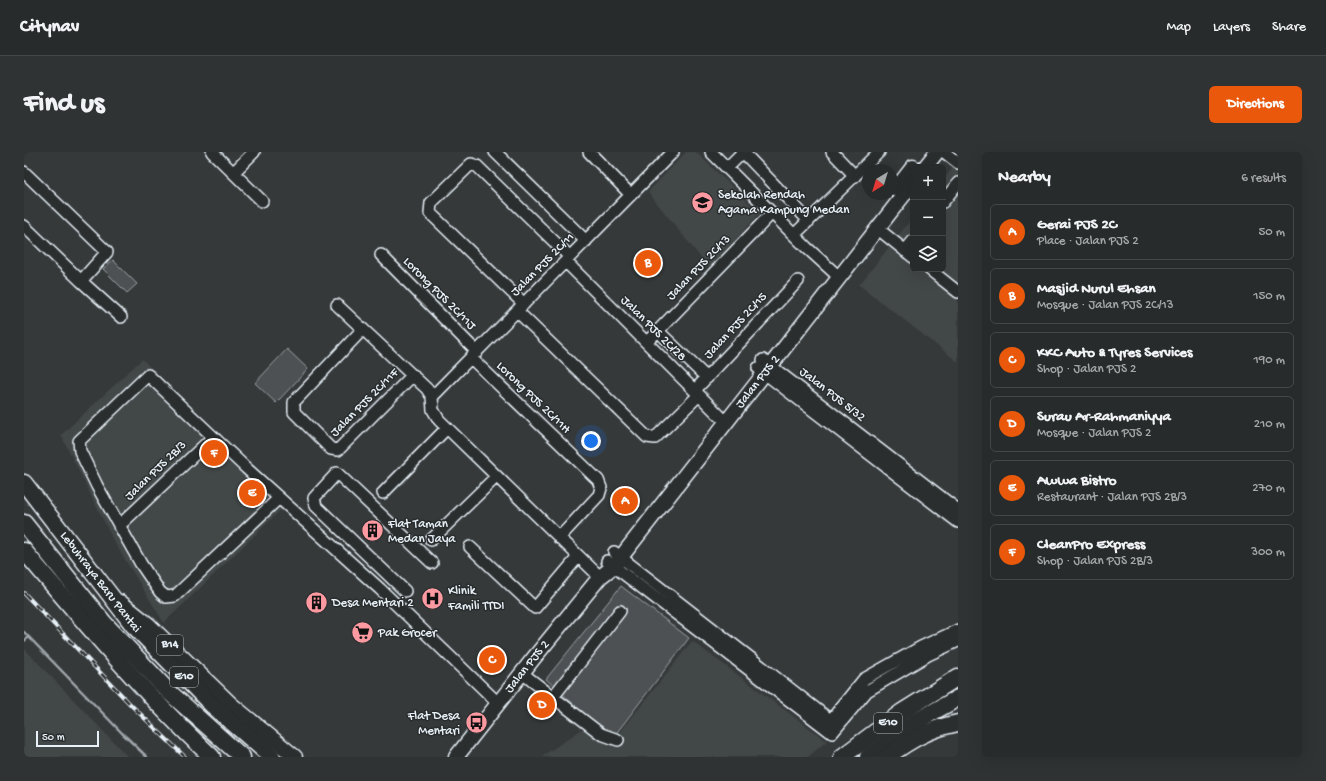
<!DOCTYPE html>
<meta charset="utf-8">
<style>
:root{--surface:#282b2c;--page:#303334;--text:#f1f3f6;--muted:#a5a7a9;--line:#444748;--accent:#ea580c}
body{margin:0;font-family:"Gochi Hand",sans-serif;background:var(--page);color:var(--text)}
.controls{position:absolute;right:12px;top:12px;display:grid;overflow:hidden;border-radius:6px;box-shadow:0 4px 16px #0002}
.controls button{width:36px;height:36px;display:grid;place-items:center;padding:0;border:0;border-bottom:1px solid var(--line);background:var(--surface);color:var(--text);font:20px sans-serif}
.compass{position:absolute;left:838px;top:12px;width:36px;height:36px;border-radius:50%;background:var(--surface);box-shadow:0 4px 16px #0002;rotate:218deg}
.scale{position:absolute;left:12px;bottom:10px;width:63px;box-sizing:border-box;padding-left:4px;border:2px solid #e8f1f8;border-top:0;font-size:11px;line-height:14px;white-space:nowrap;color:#e8f1f8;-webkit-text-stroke:3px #2a2d2e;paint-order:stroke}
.you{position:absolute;left:567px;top:289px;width:14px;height:14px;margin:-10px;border:3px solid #fff;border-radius:50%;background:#1a73e8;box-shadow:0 0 0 6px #1a73e833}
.badge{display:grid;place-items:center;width:26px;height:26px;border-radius:50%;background:var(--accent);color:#fff;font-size:13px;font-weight:700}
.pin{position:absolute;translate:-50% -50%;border:2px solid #fff;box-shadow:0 1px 4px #0006}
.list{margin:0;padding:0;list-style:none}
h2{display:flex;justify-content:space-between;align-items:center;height:52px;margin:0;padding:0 16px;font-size:17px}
h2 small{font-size:13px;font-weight:400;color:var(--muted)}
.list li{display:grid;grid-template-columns:26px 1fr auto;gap:12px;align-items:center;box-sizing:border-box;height:56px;margin:0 8px 8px;padding:0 8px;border:1px solid var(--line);border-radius:6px}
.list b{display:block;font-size:15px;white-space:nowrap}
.list p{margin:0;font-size:13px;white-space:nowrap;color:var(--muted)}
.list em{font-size:13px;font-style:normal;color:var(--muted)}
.icon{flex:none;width:22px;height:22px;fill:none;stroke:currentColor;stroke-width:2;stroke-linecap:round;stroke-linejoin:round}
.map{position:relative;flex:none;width:934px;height:605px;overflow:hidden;border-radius:6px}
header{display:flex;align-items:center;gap:24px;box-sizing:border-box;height:56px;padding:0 20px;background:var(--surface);border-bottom:1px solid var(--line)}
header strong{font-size:19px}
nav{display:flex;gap:22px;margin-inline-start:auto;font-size:14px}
.intro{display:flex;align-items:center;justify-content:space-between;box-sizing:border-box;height:96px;padding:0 24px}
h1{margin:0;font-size:28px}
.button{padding:10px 18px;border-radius:6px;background:var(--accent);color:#fff;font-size:14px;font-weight:700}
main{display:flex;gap:24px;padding:0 24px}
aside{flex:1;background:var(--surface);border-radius:6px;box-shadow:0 4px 16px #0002}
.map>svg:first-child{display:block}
</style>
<header>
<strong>Citynav</strong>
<nav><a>Map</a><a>Layers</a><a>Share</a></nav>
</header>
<div class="intro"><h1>Find us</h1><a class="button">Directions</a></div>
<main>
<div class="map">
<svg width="934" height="605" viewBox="0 0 934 605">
<rect width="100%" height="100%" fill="#35393a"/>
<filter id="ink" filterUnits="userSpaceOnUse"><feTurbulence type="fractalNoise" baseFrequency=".025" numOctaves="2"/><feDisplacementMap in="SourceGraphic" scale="8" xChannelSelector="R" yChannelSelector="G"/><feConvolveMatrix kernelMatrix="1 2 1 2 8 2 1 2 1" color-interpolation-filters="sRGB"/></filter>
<g filter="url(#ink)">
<path fill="#424647" d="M 662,0 L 672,0 L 736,61 L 685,116 L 624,40 Z
M 934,9 L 934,210 L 835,133 L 889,65 L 889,117 L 919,117 L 919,28 Z
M 118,207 L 266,349 L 140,471 L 89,388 L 37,283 Z
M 668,489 L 803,589 L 784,605 L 517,605 L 558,577 L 586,593 Z
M 0,496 L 104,605 L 0,605 Z"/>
<path fill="#4d5152" stroke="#9aa1a5" d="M 89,108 L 113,132 L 103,141 L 79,117 Z
M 263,197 L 284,217 L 252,251 L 231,231 Z
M 597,434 L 665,486 L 591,583 L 568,569 L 522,527 Z"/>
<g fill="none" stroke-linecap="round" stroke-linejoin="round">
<path stroke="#a0a7ac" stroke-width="2.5" d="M 0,480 L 98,581 L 123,605
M 0,489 L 5,485"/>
<defs>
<path id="minor" d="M 188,0 L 238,49
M 471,0 L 562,89
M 565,0 L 607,43
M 687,0 L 782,95 L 815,125
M 719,0 L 785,69
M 808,0 L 831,24
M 920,0 L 934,11
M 703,16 L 719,0
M 0,20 L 83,100 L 57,129
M 210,20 L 230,0
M 919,50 L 934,31
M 0,74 L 57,129 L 97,165
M 853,76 L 889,105
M 770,83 L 855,0
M 881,99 L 889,89
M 357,103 L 453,200
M 542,110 L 696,264
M 905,117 L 934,140
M 500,152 L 406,61 L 407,51 L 447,12 L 453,14 L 546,105
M 313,153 L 403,237 L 408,245 L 409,258 L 415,268 L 576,425
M 493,159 L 623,285 L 631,286 L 675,243
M 339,177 L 270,250 L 270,260 L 307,297 L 314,298 L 389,223
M 634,179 L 683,226
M 623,190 L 748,61
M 447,206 L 574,328 L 577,336 L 575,343 L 535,386
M 739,208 L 934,358
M 734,216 L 934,370
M 671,238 L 774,129
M 408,245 L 649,0
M 359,341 L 423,276
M 255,346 L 151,444 L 142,445 L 136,440 L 117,412 L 73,334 L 56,299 L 55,289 L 124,223 L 222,316 L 356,437 L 474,551
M 95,374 L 189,285
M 407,388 L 472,325
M 446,395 L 511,456 L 554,405
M 590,400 L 814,574
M 583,409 L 808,581 L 843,539 L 904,503 L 934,489
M 381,439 L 292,354 L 290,346 L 313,321 L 408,411
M 498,521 L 577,582 L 594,588
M 529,545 L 596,459
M 803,573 L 840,527 L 897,495 L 934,478"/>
<g id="major">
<path d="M 901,15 L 913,0"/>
<path d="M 872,37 L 889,15"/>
<path d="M 96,450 L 125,473 L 208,553 L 271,605"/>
<path id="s1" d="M 432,605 L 509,507 L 576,425 L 590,414 L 889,31"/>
</g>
<g id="highway">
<path id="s2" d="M 0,331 L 110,474 L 188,553 L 248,605"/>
<path d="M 0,371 L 80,471 L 145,540 L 218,605"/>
<path d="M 0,399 C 60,470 120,542 188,605"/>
<path d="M 818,605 L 878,560 L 934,525"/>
<path d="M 844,605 L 891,570 L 934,546"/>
<path d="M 863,605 C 887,587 905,577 934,571"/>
</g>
</defs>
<use href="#minor" stroke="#e8f1f8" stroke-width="14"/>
<use href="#major" stroke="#e8f1f8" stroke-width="17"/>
<use href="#highway" stroke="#e8f1f8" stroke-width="19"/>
<use href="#minor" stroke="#2a2d2e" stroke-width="11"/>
<use href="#major" stroke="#2a2d2e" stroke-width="14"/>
<use href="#highway" stroke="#2a2d2e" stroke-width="16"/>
<defs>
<path id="rail" d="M 0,441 L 108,554 L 161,605"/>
</defs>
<use href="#rail" stroke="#e8f1f8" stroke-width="4"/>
<use href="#rail" stroke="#2a2d2e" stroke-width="2.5" stroke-dasharray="8" stroke-linecap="butt"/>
</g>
</g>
<defs>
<symbol id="school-disc" viewBox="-11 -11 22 22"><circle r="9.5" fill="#ff9aa2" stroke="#2a2d2e"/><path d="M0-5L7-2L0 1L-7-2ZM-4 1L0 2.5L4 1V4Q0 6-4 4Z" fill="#111"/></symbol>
<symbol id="building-disc" viewBox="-11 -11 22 22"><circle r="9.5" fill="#ff9aa2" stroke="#2a2d2e"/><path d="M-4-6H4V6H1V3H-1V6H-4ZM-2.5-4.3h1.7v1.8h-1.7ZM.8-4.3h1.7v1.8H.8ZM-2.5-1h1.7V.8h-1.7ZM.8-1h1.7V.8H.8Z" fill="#111"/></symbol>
<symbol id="hospital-disc" viewBox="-11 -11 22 22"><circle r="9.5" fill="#ff9aa2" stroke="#2a2d2e"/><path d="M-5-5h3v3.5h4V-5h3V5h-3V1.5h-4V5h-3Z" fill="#111"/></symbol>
<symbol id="supermarket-disc" viewBox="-11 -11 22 22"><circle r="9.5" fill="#ff9aa2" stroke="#2a2d2e"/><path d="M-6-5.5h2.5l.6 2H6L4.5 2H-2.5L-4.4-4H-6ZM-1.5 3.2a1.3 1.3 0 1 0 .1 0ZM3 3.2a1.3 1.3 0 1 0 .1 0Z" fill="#111"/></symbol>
<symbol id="bus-disc" viewBox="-11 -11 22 22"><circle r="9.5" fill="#ff9aa2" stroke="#2a2d2e"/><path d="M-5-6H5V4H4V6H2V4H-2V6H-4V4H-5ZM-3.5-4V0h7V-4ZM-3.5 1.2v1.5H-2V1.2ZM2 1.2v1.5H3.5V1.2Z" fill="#111"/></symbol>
</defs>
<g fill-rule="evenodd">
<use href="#school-disc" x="666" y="38" width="25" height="25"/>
<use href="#building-disc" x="336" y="366" width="25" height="25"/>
<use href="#hospital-disc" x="396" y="434" width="25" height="25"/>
<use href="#building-disc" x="280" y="438" width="25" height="25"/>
<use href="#supermarket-disc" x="326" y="468" width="25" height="25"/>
<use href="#bus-disc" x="440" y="558" width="25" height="25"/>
</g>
<g text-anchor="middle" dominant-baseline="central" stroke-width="3" stroke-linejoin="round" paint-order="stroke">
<g fill="#2a2d2e" stroke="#afb6bb" stroke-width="1">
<rect x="133" y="483" width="26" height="20" rx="3"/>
<rect x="146" y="515" width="28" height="20" rx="3"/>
<rect x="850" y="561" width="28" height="20" rx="3"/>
</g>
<g font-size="12" font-weight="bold" fill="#e8f1f8">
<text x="146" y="493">B14</text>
<text x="160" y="525">E10</text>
<text x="864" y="571">E10</text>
</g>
<g font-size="13" fill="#e8f1f8" stroke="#2a2d2e" text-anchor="start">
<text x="694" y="43">Sekolah Rendah<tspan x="694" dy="15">Agama Kampung Medan</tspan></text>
<text x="364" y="372">Flat Taman<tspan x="364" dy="15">Medan Jaya</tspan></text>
<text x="424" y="439">Klinik<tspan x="424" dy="15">Famili TTDI</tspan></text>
<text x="308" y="451">Desa Mentari 2</text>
<text x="354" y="481">Pak Grocer</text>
<text x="436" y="564" text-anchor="end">Flat Desa<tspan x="436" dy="15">Mentari</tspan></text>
</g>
<g font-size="13" fill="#e8f1f8" stroke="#2a2d2e">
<text transform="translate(519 113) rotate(-45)">Jalan PJS 2C/11</text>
<text transform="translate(675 116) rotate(-46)">Jalan PJS 2C/13</text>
<text transform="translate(415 142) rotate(45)">Lorong PJS 2C/11J</text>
<text transform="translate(712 174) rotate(-47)">Jalan PJS 2C/15</text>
<text transform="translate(629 177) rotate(45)">Jalan PJS 2C/28</text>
<text stroke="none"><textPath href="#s1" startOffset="482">Jalan PJS 2</textPath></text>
<text transform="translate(808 243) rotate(38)">Jalan PJS 5/32</text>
<text transform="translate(509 246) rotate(44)">Lorong PJS 2C/11H</text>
<text transform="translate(341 251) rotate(-45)">Jalan PJS 2C/11F</text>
<text transform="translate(132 319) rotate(-44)">Jalan PJS 2B/3</text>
<text stroke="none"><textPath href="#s2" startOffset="125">Lebuhraya Baru Pantai</textPath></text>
<text stroke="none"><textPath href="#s1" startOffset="115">Jalan PJS 2</textPath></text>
</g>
</g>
</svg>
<div class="controls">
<button>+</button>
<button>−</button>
<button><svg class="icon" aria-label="layers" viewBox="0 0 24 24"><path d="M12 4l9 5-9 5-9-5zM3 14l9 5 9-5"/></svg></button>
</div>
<svg class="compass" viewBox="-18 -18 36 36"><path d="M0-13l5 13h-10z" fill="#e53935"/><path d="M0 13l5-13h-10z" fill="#a5a7a9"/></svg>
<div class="scale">50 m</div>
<div class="you"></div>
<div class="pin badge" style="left:601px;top:349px">A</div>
<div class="pin badge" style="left:624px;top:111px">B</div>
<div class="pin badge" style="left:468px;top:508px">C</div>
<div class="pin badge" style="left:518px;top:553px">D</div>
<div class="pin badge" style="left:228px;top:341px">E</div>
<div class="pin badge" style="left:190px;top:301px">F</div>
</div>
<aside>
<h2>Nearby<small>6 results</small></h2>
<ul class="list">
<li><span class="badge">A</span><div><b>Gerai PJS 2C</b><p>Place · Jalan PJS 2</p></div><em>50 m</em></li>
<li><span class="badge">B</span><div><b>Masjid Nurul Ehsan</b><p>Mosque · Jalan PJS 2C/13</p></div><em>150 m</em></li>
<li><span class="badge">C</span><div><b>KKC Auto &amp; Tyres Services</b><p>Shop · Jalan PJS 2</p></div><em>190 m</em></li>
<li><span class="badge">D</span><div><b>Surau Ar-Rahmaniyya</b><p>Mosque · Jalan PJS 2</p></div><em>210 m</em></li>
<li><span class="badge">E</span><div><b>Awwa Bistro</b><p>Restaurant · Jalan PJS 2B/3</p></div><em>270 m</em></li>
<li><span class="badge">F</span><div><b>CleanPro Express</b><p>Shop · Jalan PJS 2B/3</p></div><em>300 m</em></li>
</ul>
</aside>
</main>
